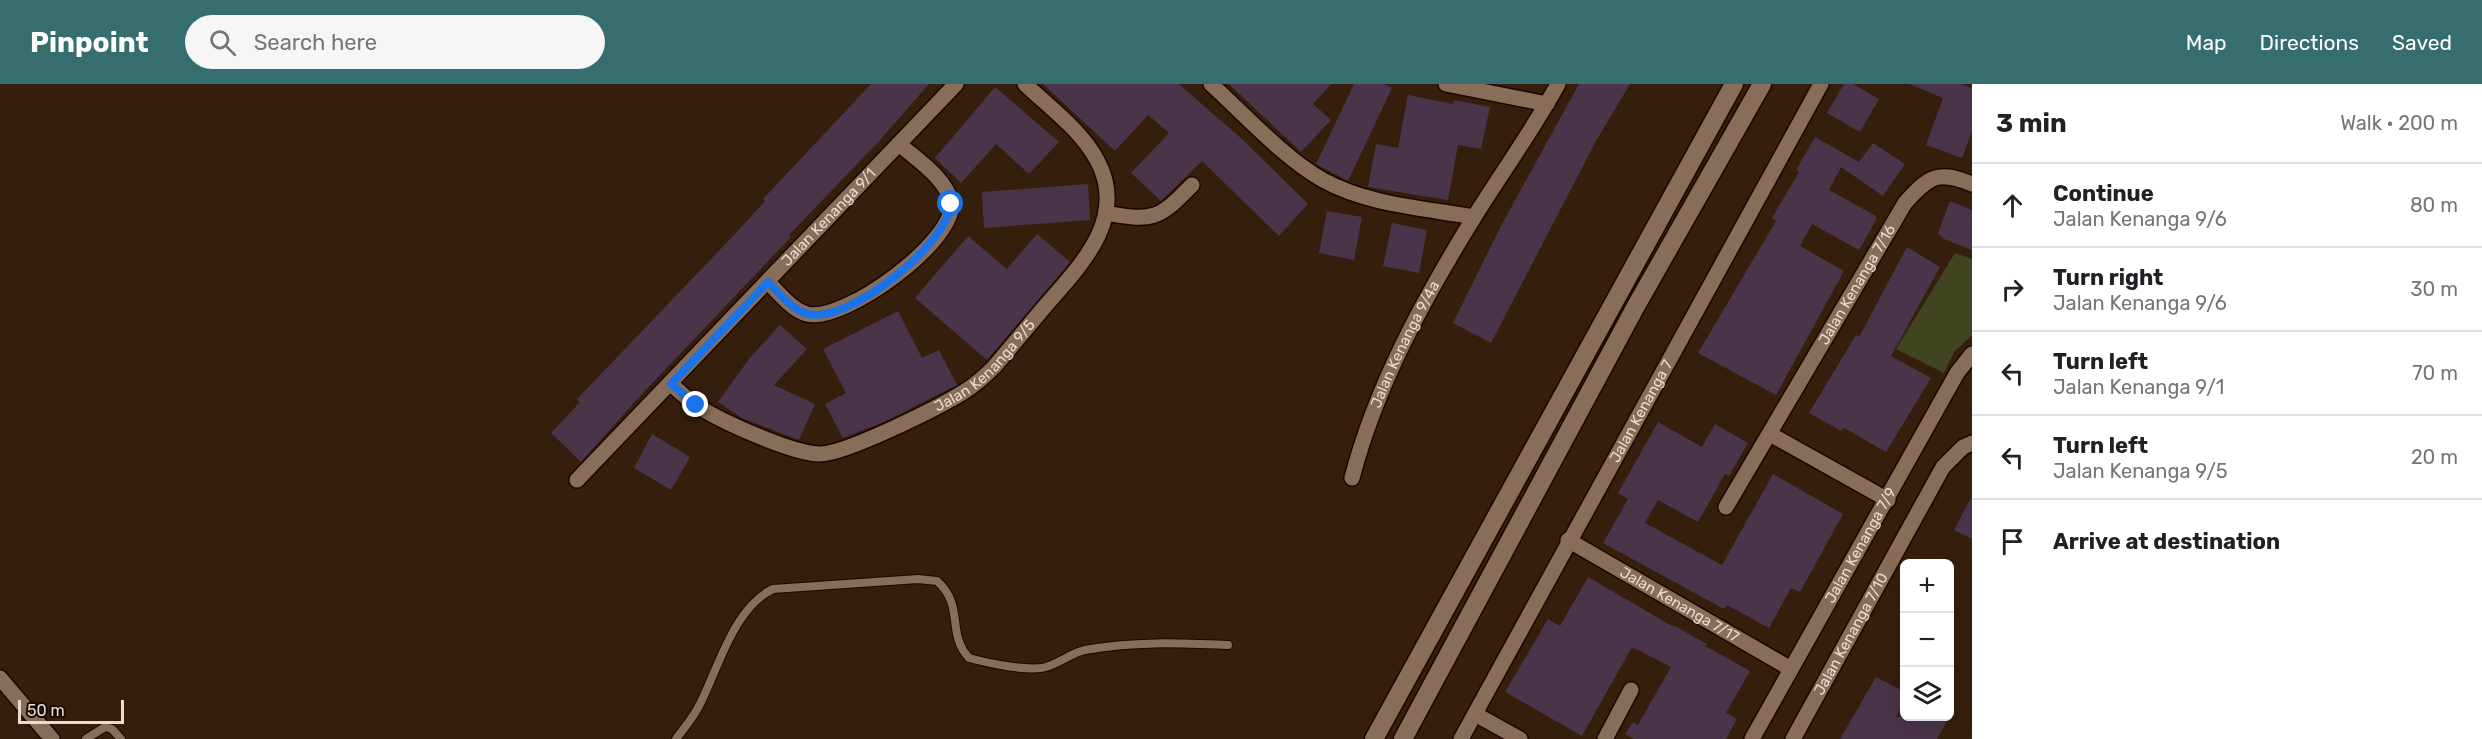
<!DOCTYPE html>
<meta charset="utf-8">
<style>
:root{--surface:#fff;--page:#f6f6f6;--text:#202124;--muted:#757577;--line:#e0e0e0;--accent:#366e70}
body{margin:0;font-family:Rubik,sans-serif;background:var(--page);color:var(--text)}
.controls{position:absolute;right:18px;bottom:18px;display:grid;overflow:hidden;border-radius:9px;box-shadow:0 6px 24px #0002}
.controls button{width:54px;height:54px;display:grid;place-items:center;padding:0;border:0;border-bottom:2px solid var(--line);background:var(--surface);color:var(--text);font:30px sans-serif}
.scale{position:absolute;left:18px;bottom:15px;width:106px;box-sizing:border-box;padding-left:6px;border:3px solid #ebdbd0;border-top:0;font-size:16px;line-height:21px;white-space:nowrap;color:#ebdbd0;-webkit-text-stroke:4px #150b05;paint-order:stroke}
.stop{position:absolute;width:18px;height:18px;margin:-14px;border:4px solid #1a73e8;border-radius:50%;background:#fff}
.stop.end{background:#1a73e8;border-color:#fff;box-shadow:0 2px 6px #0008}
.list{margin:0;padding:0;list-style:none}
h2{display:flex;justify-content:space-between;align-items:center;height:78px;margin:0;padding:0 24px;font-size:26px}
h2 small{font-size:20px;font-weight:400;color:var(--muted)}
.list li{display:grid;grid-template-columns:39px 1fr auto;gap:18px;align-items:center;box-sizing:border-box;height:84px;padding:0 24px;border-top:2px solid var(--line)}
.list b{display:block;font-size:22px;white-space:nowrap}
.list p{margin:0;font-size:20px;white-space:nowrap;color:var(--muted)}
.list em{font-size:20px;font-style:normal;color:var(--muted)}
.icon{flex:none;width:33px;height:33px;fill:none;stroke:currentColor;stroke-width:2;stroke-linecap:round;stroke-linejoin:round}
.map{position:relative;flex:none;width:1972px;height:655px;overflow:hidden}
header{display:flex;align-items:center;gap:36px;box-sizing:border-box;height:84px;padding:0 30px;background:var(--accent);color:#fff}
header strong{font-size:28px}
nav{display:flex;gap:33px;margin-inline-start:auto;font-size:21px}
.search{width:420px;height:54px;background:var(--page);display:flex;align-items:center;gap:15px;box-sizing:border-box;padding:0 21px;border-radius:33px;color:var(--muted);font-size:22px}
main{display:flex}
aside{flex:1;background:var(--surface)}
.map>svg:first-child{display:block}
</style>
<header>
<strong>Pinpoint</strong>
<div class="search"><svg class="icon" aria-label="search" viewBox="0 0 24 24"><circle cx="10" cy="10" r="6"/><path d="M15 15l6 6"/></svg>Search here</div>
<nav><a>Map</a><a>Directions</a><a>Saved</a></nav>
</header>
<main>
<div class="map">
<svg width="1972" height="655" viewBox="0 0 1972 655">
<rect width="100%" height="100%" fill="#351e0c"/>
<path fill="#414420" d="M 1955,169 L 1972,175 L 1972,251 L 1954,268 L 1944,289 L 1896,265 Z"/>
<path fill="#4a3449" d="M 871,0 L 929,0 L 881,55 L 789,151 L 791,153 L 641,311 L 581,378 L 551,349 L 580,318 L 577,315 L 735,150 L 765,117 L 763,115 Z
M 1043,0 L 1179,0 L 1243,56 L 1308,120 L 1279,152 L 1202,77 L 1161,117 L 1131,89 L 1169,49 L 1148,31 L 1115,67 Z
M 1229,0 L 1331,0 L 1313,20 L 1331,36 L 1301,68 Z
M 1354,0 L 1384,0 L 1392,4 L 1348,97 L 1316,80 Z
M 1579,0 L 1630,0 L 1596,57 L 1491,259 L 1453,239 L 1502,140 Z
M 1844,0 L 1853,0 L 1879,15 L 1860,48 L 1827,29 Z
M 1909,0 L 1960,0 L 1972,4 L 1972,47 L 1962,74 L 1926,61 L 1943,14 Z
M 995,3 L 1059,58 L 1029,90 L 996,60 L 961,99 L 935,74 Z
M 1408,11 L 1453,20 L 1454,16 L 1490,23 L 1481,65 L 1458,61 L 1448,116 L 1368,103 L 1376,60 L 1398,64 Z
M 1815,53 L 1859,78 L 1873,59 L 1905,80 L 1883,112 L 1841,83 L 1829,106 L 1876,132 L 1876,136 L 1859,166 L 1812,140 L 1800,162 L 1844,187 L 1776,311 L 1698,269 L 1776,137 L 1772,134 L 1799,88 L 1796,86 Z
M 1088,100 L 1090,136 L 984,144 L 982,108 Z
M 1950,117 L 1972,126 L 1972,166 L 1944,155 L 1938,149 Z
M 1327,127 L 1362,133 L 1354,176 L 1319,169 Z
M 1392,139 L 1427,146 L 1419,189 L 1383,182 Z
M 1037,150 L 1070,178 L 987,276 L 915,214 L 968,152 L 1007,185 Z
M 1907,163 L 1940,183 L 1891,272 L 1931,294 L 1886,368 L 1844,344 L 1842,347 L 1809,329 L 1856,251 L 1859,253 Z
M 898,227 L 922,274 L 939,266 L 957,301 L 886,337 L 843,354 L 825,320 L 846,309 L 823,265 Z
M 780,241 L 807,265 L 774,301 L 815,320 L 799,356 L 742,334 L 718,318 L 749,275 Z
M 1658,338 L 1702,363 L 1715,340 L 1748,359 L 1729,392 L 1725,390 L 1698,438 L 1658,416 L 1645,439 L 1722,481 L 1773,390 L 1843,430 L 1800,508 L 1791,504 L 1769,544 L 1727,521 L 1724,525 L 1603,459 L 1628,415 L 1618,409 Z
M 652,350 L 690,373 L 671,406 L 634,384 Z
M 1972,412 L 1972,455 L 1954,446 Z
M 1588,493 L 1672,542 L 1673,541 L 1707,560 L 1705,562 L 1750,587 L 1726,629 L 1737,635 L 1726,655 L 1634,655 L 1625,650 L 1633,638 L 1638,641 L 1671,583 L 1632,563 L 1582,652 L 1505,608 L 1548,535 L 1560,542 Z
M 1876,593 L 1905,608 L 1905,616 L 1896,633 L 1949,633 L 1937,655 L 1840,655 Z"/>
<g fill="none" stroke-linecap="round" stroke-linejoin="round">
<defs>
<path id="lane" d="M 86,655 L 105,643 L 112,645 L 121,655
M 676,655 C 684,644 694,633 700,620 C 718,585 734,523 773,505 L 918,495 L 937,497 C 965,522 946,549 969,574 C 988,579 1028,588 1046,583 C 1060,579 1071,569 1085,566 C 1132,557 1179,559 1228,561"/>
<g id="street">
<path d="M 1211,0 C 1244,30 1285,75 1323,96 C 1368,121 1424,124 1474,133"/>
<path d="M 1446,0 L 1547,20"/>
<path d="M 1106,129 C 1153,138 1159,135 1192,101"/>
<path d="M 768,198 C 779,209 792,226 807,230 C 843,240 959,155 951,118 C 946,94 916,75 899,60"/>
<path id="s1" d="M 671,300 C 679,307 687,315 696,321 C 720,337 791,369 819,370 C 844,371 937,324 962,309 C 974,302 984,293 994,283 C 1012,262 1029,241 1047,220 C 1082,180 1128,133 1097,76 C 1081,46 1049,23 1025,0"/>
<path d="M 1770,350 L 1888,416"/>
<path id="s2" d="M 1352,394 C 1376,302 1423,216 1473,135 C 1501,90 1532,47 1558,0"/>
<path id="s3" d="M 577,396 L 956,0"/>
<path id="s4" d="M 1726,423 L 1905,119 C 1929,92 1938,86 1972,100"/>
<path id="s5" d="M 1568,456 L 1791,585"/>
<path d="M 0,594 L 52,655"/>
<path d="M 1475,630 L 1520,655"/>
<path id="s6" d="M 1461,655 L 1821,0"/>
<path d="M 1605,655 L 1631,606"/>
<path id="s7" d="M 1752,655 L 1957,289 L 1972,270"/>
<path id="s8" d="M 1793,655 L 1943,383 L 1963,363 L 1972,359"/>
</g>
<path id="secondary" d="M 1374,655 L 1734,0
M 1403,655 L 1636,222 L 1762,0"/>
</defs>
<use href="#lane" stroke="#1c0700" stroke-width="10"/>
<use href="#street" stroke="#1c0700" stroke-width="18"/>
<use href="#secondary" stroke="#1c0700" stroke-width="21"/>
<use href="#lane" stroke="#886d58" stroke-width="8"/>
<use href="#street" stroke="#886d58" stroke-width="15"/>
<use href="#secondary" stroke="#886d58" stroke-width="18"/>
</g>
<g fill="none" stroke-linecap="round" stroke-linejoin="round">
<path stroke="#1a73e8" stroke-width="8" d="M 696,321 L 671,300 L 768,198 C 779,209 792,226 808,230 C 849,240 947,160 951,120"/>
</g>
<g text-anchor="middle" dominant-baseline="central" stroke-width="4.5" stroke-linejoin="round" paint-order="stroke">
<g font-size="15" fill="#ebdbd0" stroke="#150b05">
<text stroke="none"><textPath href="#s3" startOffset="364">Jalan Kenanga 9/1</textPath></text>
<text stroke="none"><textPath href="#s4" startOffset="258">Jalan Kenanga 7/16</textPath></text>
<text stroke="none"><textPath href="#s2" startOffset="144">Jalan Kenanga 9/4a</textPath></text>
<text stroke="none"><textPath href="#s1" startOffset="357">Jalan Kenanga 9/5</textPath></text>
<text stroke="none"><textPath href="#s6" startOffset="374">Jalan Kenanga 7</textPath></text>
<text stroke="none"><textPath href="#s7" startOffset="222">Jalan Kenanga 7/9</textPath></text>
<text stroke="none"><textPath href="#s5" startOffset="129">Jalan Kenanga 7/17</textPath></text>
<text stroke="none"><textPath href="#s8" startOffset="120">Jalan Kenanga 7/10</textPath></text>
</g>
</g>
</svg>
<div class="controls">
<button>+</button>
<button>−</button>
<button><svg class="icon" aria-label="layers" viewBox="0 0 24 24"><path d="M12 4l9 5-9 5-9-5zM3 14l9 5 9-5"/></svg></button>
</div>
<div class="scale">50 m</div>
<div class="stop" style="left:951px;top:120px"></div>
<div class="stop end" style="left:696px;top:321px"></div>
</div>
<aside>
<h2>3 min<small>Walk · 200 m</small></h2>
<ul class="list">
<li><svg class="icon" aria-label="ahead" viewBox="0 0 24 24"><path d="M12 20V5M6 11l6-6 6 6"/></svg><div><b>Continue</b><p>Jalan Kenanga 9/6</p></div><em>80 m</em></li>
<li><svg class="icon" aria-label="right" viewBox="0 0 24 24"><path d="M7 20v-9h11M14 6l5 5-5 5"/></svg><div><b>Turn right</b><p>Jalan Kenanga 9/6</p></div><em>30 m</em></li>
<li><svg class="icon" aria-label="left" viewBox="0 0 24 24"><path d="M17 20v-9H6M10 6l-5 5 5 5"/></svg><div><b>Turn left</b><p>Jalan Kenanga 9/1</p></div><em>70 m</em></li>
<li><svg class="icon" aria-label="left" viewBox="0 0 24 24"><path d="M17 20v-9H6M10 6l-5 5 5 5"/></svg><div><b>Turn left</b><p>Jalan Kenanga 9/5</p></div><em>20 m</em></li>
<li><svg class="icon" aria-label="arrive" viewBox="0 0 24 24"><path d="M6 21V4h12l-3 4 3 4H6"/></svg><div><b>Arrive at destination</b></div></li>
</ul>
</aside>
</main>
